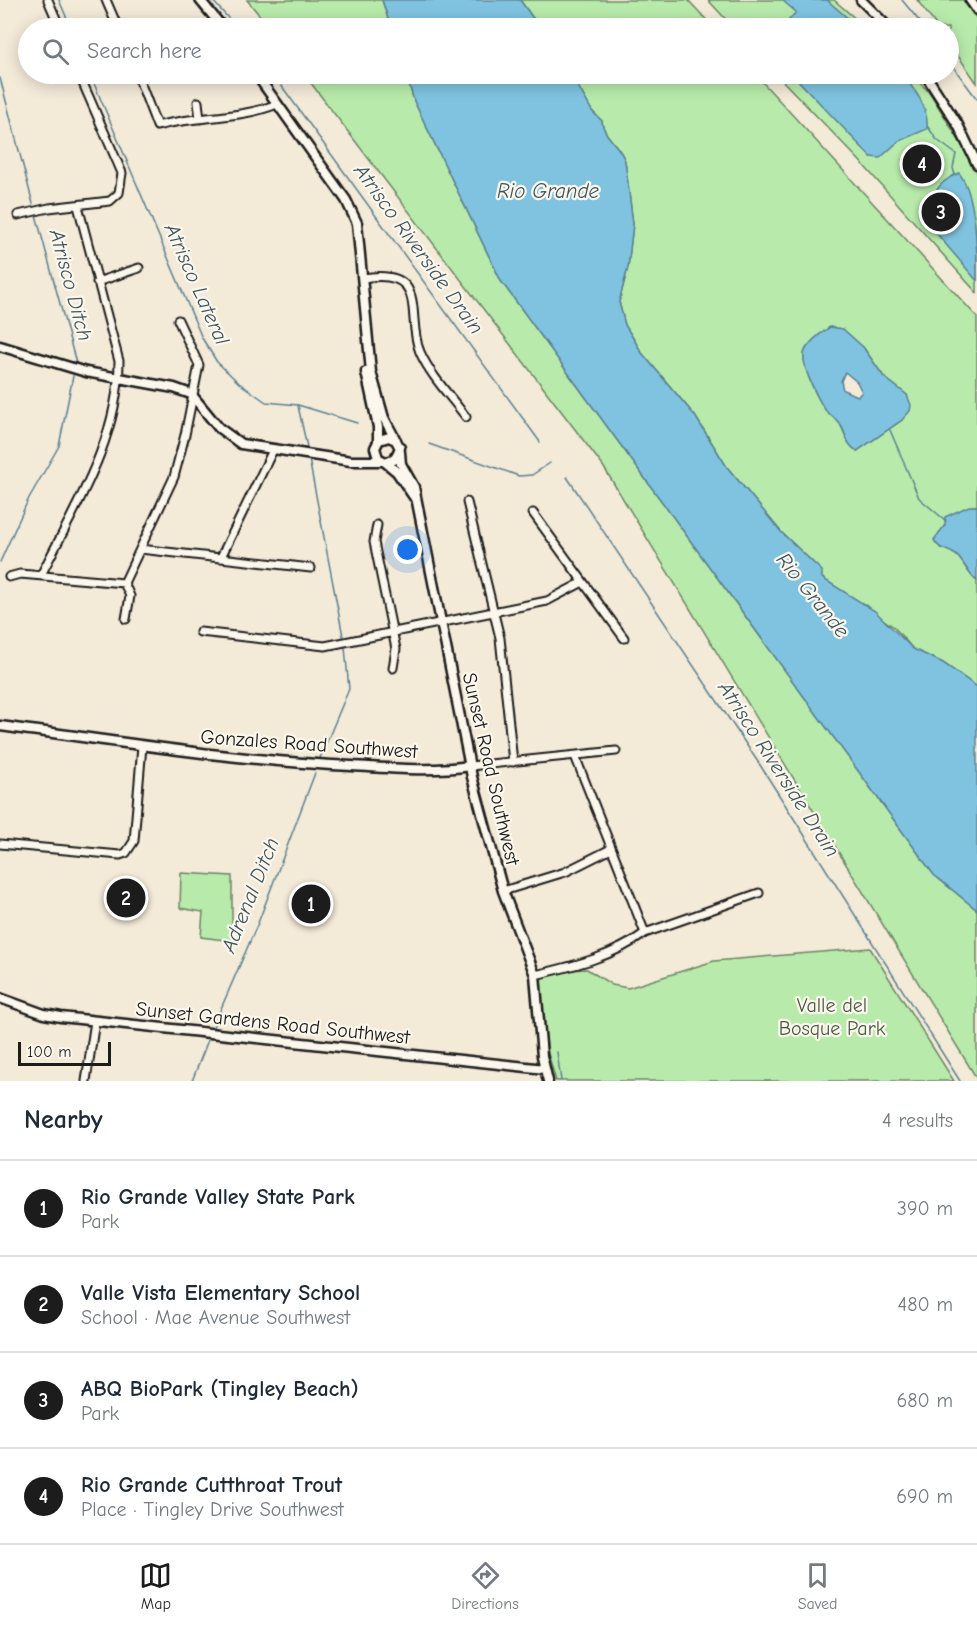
<!DOCTYPE html>
<meta charset="utf-8">
<style>
:root{--surface:#fff;--page:#f6f6f7;--text:#1f2937;--muted:#747a83;--line:#e0e1e3;--accent:#1c1c1c}
body{margin:0;font-family:"Comic Neue",sans-serif;background:var(--page);color:var(--text)}
.scale{position:absolute;left:18px;bottom:15px;width:93px;box-sizing:border-box;padding-left:6px;border:3px solid #1c1c1c;border-top:0;font-size:16px;line-height:21px;white-space:nowrap;color:#1c1c1c;-webkit-text-stroke:4px #fbf7ec;paint-order:stroke}
.you{position:absolute;left:408px;top:550px;width:21px;height:21px;margin:-15px;border:4px solid #fff;border-radius:50%;background:#1a73e8;box-shadow:0 0 0 9px #1a73e833}
.badge{display:grid;place-items:center;width:39px;height:39px;border-radius:50%;background:var(--accent);color:#fff;font-size:20px;font-weight:700}
.pin{position:absolute;translate:-50% -50%;border:3px solid #fff;box-shadow:0 2px 6px #0006}
.list{margin:0;padding:0;list-style:none}
h2{display:flex;justify-content:space-between;align-items:center;height:78px;margin:0;padding:0 24px;font-size:26px}
h2 small{font-size:20px;font-weight:400;color:var(--muted)}
.list li{display:grid;grid-template-columns:39px 1fr auto;gap:18px;align-items:center;box-sizing:border-box;height:96px;padding:0 24px;border-top:2px solid var(--line)}
.list b{display:block;font-size:22px;white-space:nowrap}
.list p{margin:0;font-size:20px;white-space:nowrap;color:var(--muted)}
.list em{font-size:20px;font-style:normal;color:var(--muted)}
.icon{flex:none;width:33px;height:33px;fill:none;stroke:currentColor;stroke-width:2;stroke-linecap:round;stroke-linejoin:round}
.map{position:relative;flex:none;width:977px;height:1081px;overflow:hidden}
.search{position:absolute;background:var(--surface);box-shadow:0 3px 15px #0003;left:18px;right:18px;top:18px;height:66px;display:flex;align-items:center;gap:15px;box-sizing:border-box;padding:0 21px;border-radius:33px;color:var(--muted);font-size:22px}
.sheet{height:462px;background:var(--surface)}
nav{display:flex;justify-content:space-around;align-items:center;box-sizing:border-box;height:84px;border-top:2px solid var(--line);background:var(--surface);font-size:16px;color:var(--muted)}
nav a{display:grid;justify-items:center;gap:3px}
nav .on{color:var(--accent)}
.map>svg:first-child{display:block}
</style>
<div class="map">
<svg width="977" height="1081" viewBox="0 0 977 1081">
<rect width="100%" height="100%" fill="#f4ead8"/>
<filter id="ink" filterUnits="userSpaceOnUse"><feTurbulence type="fractalNoise" baseFrequency=".0167" numOctaves="2"/><feDisplacementMap in="SourceGraphic" scale="12" xChannelSelector="R" yChannelSelector="G"/><feConvolveMatrix kernelMatrix="1 2 1 2 8 2 1 2 1" color-interpolation-filters="sRGB"/></filter>
<g filter="url(#ink)">
<path fill="#b8ebab" stroke="#6a8464" stroke-width="1.5" fill-rule="evenodd" d="M 247,0 L 382,0 L 391,28 L 270,28 Z
M 520,0 L 688,0 L 714,28 L 540,28 Z
M 708,0 L 834,0 L 866,28 L 734,28 Z
M 917,0 L 963,0 L 977,19 L 977,83 L 949,43 L 948,28 L 938,28 Z
M 304,74 L 406,74 L 414,101 L 501,281 L 934,875 L 977,910 L 977,1079 L 603,466 Z
M 571,74 L 755,74 L 977,317 L 977,506 C 957,505 945,526 934,540 C 939,551 951,549 958,557 C 966,566 968,574 977,581 L 977,687 L 943,663 L 913,649 L 894,627 L 822,578 L 821,570 L 782,533 L 727,467 L 695,416 L 642,353 L 625,325 L 619,302 L 628,267 L 633,224 L 625,161 C 620,145 603,137 602,121 L 592,111 ZM 821,335 L 863,347 L 884,377 L 907,395 L 902,420 L 857,451 C 846,444 846,435 840,424 C 837,419 831,416 827,411 C 818,401 800,365 805,351 C 808,343 815,340 821,335 Z
M 776,74 L 911,74 L 930,93 L 977,170 L 977,293 L 858,159 Z
M 181,873 L 232,876 L 232,941 L 201,937 L 203,912 L 180,908 Z
M 870,948 L 954,1081 L 556,1081 L 548,1053 L 537,977 L 568,970 L 587,969 L 612,985 L 628,988 L 714,961 Z"/>
<path fill="#80c3e1" stroke="#588092" stroke-width="1.5" fill-rule="evenodd" d="M 382,0 L 520,0 L 540,28 L 391,28 Z
M 782,0 L 827,0 L 859,28 L 782,28 L 796,12 Z
M 406,74 L 571,74 L 592,111 L 602,121 C 603,137 620,145 625,161 L 633,224 L 628,267 L 619,302 L 625,325 L 642,353 L 695,416 L 727,467 L 782,533 L 822,571 L 822,578 L 875,611 L 913,649 L 943,663 L 977,687 L 977,910 L 934,875 L 501,281 L 414,101 Z
M 792,74 L 902,74 C 915,90 929,107 927,129 L 899,141 L 880,158 L 871,157 Z
M 959,173 C 977,196 977,249 977,281 L 932,228 C 923,204 936,182 959,173 Z
M 830,327 L 843,329 L 863,347 L 884,377 L 907,395 L 911,405 L 910,411 L 902,420 L 857,451 C 845,444 847,434 840,424 C 836,419 830,415 826,411 C 818,400 802,367 804,354 C 806,344 822,332 830,327 ZM 845,372 L 857,382 L 862,392 L 858,396 L 843,390 L 841,381 Z
M 969,506 L 977,506 L 977,581 C 968,574 966,565 958,557 C 951,549 939,551 934,540 L 945,525 L 945,517 Z"/>
<g fill="none" stroke-linecap="round" stroke-linejoin="round">
<path stroke="#588092" stroke-width="1.5" d="M 59,0 L 71,28
M 212,0 L 237,28
M 902,0 L 925,28
M 948,60 L 977,99
M 90,74 L 202,338 L 217,362 L 239,383 L 266,402 L 298,405 L 357,423
M 273,74 L 540,442
M 0,78 L 33,204
M 928,127 L 937,140 L 956,154 L 953,168 L 955,175
M 36,215 L 76,363
M 298,406 L 307,447
M 890,430 L 919,498 L 946,521
M 429,444 L 519,476 L 532,475 L 550,463
M 309,459 L 343,636
M 567,477 L 760,765 L 960,1081
M 0,562 L 29,498 L 59,446 L 73,376
M 320,758 L 349,689 L 345,648
M 213,1027 L 258,923 L 315,773
M 557,1052 L 561,1081
M 192,1081 L 208,1040"/>
<defs>
<path id="minor" d="M 48,0 L 60,28
M 106,0 L 118,28
M 137,74 L 157,126 C 197,115 238,120 277,104
M 198,102 L 200,119
M 18,215 L 49,208 L 110,201 L 119,193 L 122,173 L 79,74
M 363,278 C 431,267 405,317 420,352 C 430,375 451,397 466,417
M 97,282 L 139,268
M 467,502 L 500,638 L 513,762
M 533,513 L 624,638
M 377,525 L 374,542 L 396,649 L 393,668
M 140,549 L 311,568
M 221,557 L 273,450
M 41,575 C 75,507 119,439 119,361 L 78,206
M 9,577 L 20,574 L 124,583
M 126,619 L 130,596 L 124,583 L 174,477 L 185,435 L 199,365 L 178,320
M 200,632 L 325,646 L 547,601 L 583,582
M 575,756 L 645,933
M 470,766 L 616,751
M 0,844 L 120,855 L 126,853 L 134,841 L 142,746
M 503,891 L 565,872 L 611,849
M 535,975 C 573,966 613,957 645,933 L 759,893
M 86,1081 L 95,1021"/>
<path id="tertiary" d="M 200,0 L 223,28
M 861,0 L 889,28
M 970,0 L 977,10
M 256,74 L 346,200 L 357,223 L 371,372 L 384,418 L 400,448 L 394,460 L 385,462 L 378,458 L 375,448 L 379,440 L 389,437 L 396,440
M 925,74 L 958,125 L 977,164
M 0,346 L 86,372 L 174,388 L 191,394 L 219,428 L 241,444 L 351,461 L 383,461
M 366,372 L 378,427 L 378,442
M 400,452 L 401,464 L 414,487 L 472,777 L 503,891 L 535,975 L 542,1056 L 548,1081
M 385,462 L 397,472 L 414,497
M 0,726 C 117,741 234,761 352,766 C 392,768 431,772 470,766
M 0,998 L 44,1014 L 61,1017 L 545,1069"/>
</defs>
<use href="#minor" stroke="#1c1c1c" stroke-width="11"/>
<use href="#tertiary" stroke="#1c1c1c" stroke-width="13"/>
<use href="#minor" stroke="#fbf7ec" stroke-width="7"/>
<use href="#tertiary" stroke="#fbf7ec" stroke-width="8"/>
</g>
</g>
<g text-anchor="middle" dominant-baseline="central" stroke-width="4.5" stroke-linejoin="round" paint-order="stroke">
<g font-size="20" fill="#1c1c1c" stroke="#fbf7ec">
<text transform="translate(309 744) rotate(4)">Gonzales Road Southwest</text>
<text transform="translate(491 769) rotate(77)">Sunset Road Southwest</text>
<text transform="translate(273 1023) rotate(6)">Sunset Gardens Road Southwest</text>
</g>
<g font-size="20" fill="#4b5a47" stroke="#fbf7ec">
<text x="832" y="1005">Valle del<tspan x="832" dy="23">Bosque Park</tspan></text>
</g>
<g font-size="21" font-style="italic" fill="#3f5661" stroke="#fbf7ec">
<text x="548" y="191">Rio Grande</text>
<text transform="translate(419 249) rotate(54)">Atrisco Riverside Drain</text>
<text transform="translate(197 284) rotate(66)">Atrisco Lateral</text>
<text transform="translate(71 285) rotate(75)">Atrisco Ditch</text>
<text transform="translate(813 595) rotate(51)">Rio Grande</text>
<text transform="translate(779 769) rotate(57)">Atrisco Riverside Drain</text>
<text transform="translate(250 895) rotate(-68)">Adrenal Ditch</text>
</g>
</g>
</svg>
<div class="scale">100 m</div>
<div class="you"></div>
<div class="pin badge" style="left:311px;top:904px">1</div>
<div class="pin badge" style="left:126px;top:898px">2</div>
<div class="pin badge" style="left:941px;top:212px">3</div>
<div class="pin badge" style="left:922px;top:164px">4</div>
<div class="search"><svg class="icon" aria-label="search" viewBox="0 0 24 24"><circle cx="10" cy="10" r="6"/><path d="M15 15l6 6"/></svg>Search here</div>
</div>
<section class="sheet">
<h2>Nearby<small>4 results</small></h2>
<ul class="list">
<li><span class="badge">1</span><div><b>Rio Grande Valley State Park</b><p>Park</p></div><em>390 m</em></li>
<li><span class="badge">2</span><div><b>Valle Vista Elementary School</b><p>School · Mae Avenue Southwest</p></div><em>480 m</em></li>
<li><span class="badge">3</span><div><b>ABQ BioPark (Tingley Beach)</b><p>Park</p></div><em>680 m</em></li>
<li><span class="badge">4</span><div><b>Rio Grande Cutthroat Trout</b><p>Place · Tingley Drive Southwest</p></div><em>690 m</em></li>
</ul>
</section>
<nav>
<a class="on"><svg class="icon" aria-label="map" viewBox="0 0 24 24"><path d="M3 6l6-2 6 2 6-2v14l-6 2-6-2-6 2zM9 4v14M15 6v14"/></svg>Map</a>
<a><svg class="icon" aria-label="directions" viewBox="0 0 24 24"><path d="M12 3l9 9-9 9-9-9zM9 14v-3h6M13 9l2 2-2 2"/></svg>Directions</a>
<a><svg class="icon" aria-label="saved" viewBox="0 0 24 24"><path d="M7 4h10v16l-5-4-5 4z"/></svg>Saved</a>
</nav>
